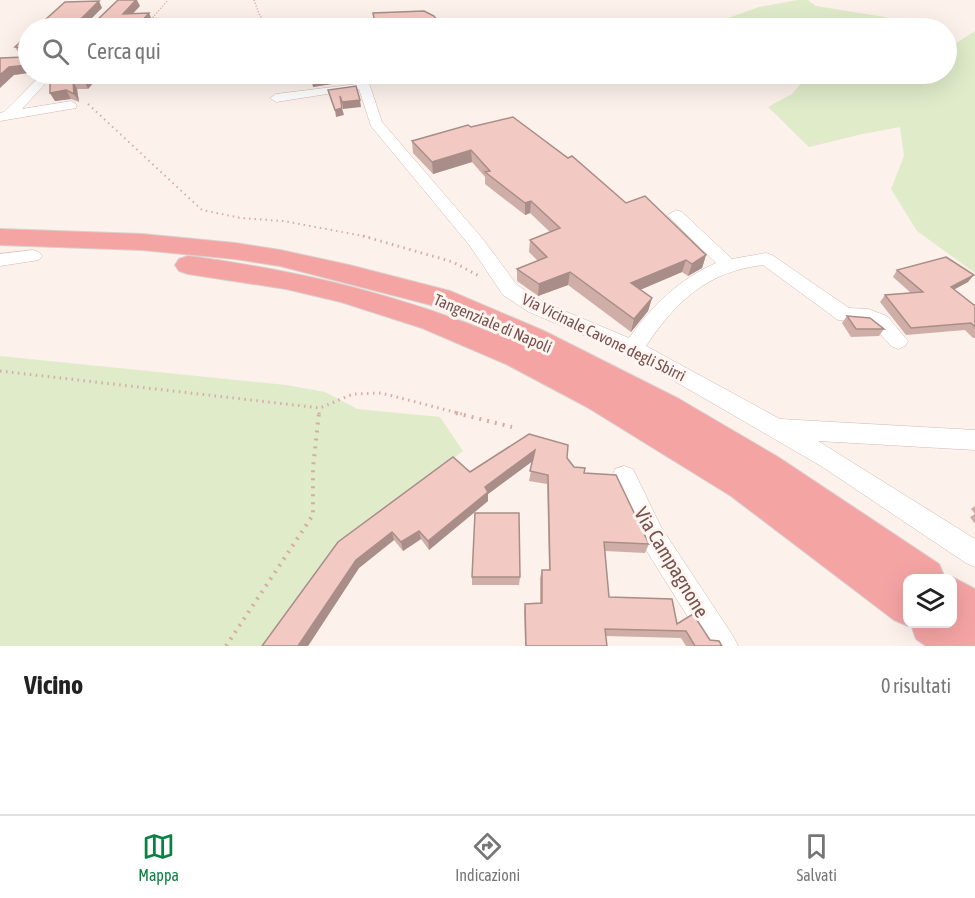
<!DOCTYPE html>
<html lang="it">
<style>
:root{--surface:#fff;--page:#f6f6f6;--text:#222;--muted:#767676;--line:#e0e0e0;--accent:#0b8043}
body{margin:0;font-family:"Asap Condensed",sans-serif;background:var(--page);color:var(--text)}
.controls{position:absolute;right:18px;bottom:18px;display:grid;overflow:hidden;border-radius:12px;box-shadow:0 6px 24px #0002}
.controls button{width:54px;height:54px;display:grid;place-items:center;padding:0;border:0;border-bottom:2px solid var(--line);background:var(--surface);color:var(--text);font:30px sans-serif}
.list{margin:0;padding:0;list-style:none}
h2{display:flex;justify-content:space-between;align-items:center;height:78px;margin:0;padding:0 24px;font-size:26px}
h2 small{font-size:20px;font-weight:400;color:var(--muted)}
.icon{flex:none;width:33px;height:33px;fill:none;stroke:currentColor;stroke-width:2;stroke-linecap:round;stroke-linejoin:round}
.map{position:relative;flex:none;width:975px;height:646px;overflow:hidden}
.search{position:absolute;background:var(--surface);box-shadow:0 6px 24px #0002;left:18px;right:18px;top:18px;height:66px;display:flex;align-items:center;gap:15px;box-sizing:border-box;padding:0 21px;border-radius:33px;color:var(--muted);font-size:22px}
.sheet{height:168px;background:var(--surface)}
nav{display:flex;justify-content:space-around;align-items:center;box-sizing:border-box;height:84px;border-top:2px solid var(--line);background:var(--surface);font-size:16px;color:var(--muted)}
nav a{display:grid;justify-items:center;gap:3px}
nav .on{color:var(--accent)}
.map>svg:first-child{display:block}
</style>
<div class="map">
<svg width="975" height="646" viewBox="0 0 975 646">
<rect width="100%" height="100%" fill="#fcf1eb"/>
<path fill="#dfebc9" d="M 798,0 L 808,0 L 816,6 L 903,20 L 901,28 L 744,28 L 723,20 L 759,7 Z
M 975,31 L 975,273 L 917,231 L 891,189 L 904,156 L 900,127 L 862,134 L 809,147 L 768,107 L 792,94 L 803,81 L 774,74 L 946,74 L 947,49 Z
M 0,356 L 286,385 L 325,392 L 357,409 L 440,417 L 463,451 L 332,554 L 267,646 L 0,646 Z"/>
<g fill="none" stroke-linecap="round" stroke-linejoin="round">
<defs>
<path id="minor" d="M 42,74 L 54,74 L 22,109 L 71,101 L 77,105 L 76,108 L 0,121 L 0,113 L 4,112 Z
M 358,74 L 370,74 L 368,80 L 382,122 L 482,238 L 517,285 L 543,302 L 629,338 C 653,305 678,280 716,263 L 670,218 L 668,215 L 676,210 L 682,212 L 732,259 L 766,253 L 772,255 L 849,308 L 868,309 L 887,316 L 908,341 L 905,346 L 898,349 L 891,346 L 873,326 L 866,323 L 838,320 L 763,265 C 707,272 677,300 646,346 L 780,419 L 975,430 L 975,450 L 818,441 L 975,539 L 975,567 L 966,563 L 821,466 L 728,412 L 626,353 L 529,312 L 503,295 L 470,246 L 371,126 L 359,89 L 276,102 L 270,98 L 276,94 L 357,84 Z
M 33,250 L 39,252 L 42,256 L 39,260 L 0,266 L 0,254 Z
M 624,466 L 633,469 L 661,527 L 733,636 L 738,646 L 706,646 L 643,545 L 612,477 L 615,469 Z"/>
<path id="highway" d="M 0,229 L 142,234 L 235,243 L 280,250 L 349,265 L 450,291 L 544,331 L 679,399 L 778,457 L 939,564 L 945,578 L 908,578 L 908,624 L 952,624 L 952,578 L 948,578 L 952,577 L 975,589 L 975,646 L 926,646 L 916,639 L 911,625 L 908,626 L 894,620 L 731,496 L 587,407 L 506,364 L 422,328 L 341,302 L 286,289 L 188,274 L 179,271 L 175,265 L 179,259 L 188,256 C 303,271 404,296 512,341 L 431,305 L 280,266 L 235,259 L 142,250 L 0,245 Z"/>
</defs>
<use href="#minor" stroke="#d2b9b3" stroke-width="1"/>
<use href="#highway" stroke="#d9cfcd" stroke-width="2"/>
<path stroke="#d7aca5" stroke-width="1.5" stroke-dasharray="1 2" stroke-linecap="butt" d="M 254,0 L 260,16 L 272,28
M 154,28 L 161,21 L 153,17 L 168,0"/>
<path stroke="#d7aca5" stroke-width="2" stroke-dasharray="1.5 4" stroke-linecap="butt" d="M 88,104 L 202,210 L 241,218 L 283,221 L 369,237"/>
<path stroke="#d7aca5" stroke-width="3" stroke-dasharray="1.5 4.5" stroke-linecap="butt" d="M 363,236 L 453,262 L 481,277
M 0,371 L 320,408 L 353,394 L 381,393 L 462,414
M 319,414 L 320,408"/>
<path stroke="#d7aca5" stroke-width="4" stroke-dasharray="2 6" stroke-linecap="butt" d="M 456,413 L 512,427
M 226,646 L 313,515 L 313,468 L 319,413"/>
<use href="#minor" fill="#fff" fill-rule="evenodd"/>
<use href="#highway" fill="#f5a4a4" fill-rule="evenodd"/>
</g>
<path fill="#d0aea8" d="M 28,35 L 28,73 L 14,75 L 25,57 L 25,55 L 20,55 L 15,47 Z
M 101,74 L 88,89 L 77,89 L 79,102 L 71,99 L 55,101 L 50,93 L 61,78 Z
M 306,74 L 336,74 L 338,83 L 313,87 L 312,81 L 308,81 Z
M 372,74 L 411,74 L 411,76 L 373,80 Z
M 471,127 L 626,203 L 706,255 L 702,268 L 688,276 L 682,272 L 640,290 L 652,298 L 648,311 L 631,332 L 568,285 L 538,296 L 517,281 L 517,269 L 538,261 L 529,252 L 530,240 L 550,232 L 530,213 L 525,215 L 485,184 L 485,177 L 472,162 L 433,174 L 413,153 L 412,141 Z
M 897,270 L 968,282 L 954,289 L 974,305 L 975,305 L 975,338 L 973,338 L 965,330 L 906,335 L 880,302 L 885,295 L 911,293 L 893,277 Z
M 847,316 L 884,329 L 879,336 L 851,337 L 842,323 Z
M 529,434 L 567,458 L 574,467 L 584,473 L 649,544 L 645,553 L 605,551 L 609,597 L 677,624 L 722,646 L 686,646 L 681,638 L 606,636 L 607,646 L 525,646 L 524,611 L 525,604 L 540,603 L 540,578 L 542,570 L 549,570 L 547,484 L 529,481 L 533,461 L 488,494 L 488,501 L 429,550 L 421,539 L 403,551 L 394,540 L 359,568 L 308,646 L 262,646 L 338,542 L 470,472 Z
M 975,506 L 975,524 L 970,517 L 975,514 L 971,509 Z
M 472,577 L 520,577 L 519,585 L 472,585 Z"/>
<path fill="#a98d88" d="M 136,0 L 137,0 L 140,6 L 126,21 L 123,14 Z
M 99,1 L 102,8 L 84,26 L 81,19 Z
M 149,13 L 152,20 L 145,28 L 136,28 Z
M 28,65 L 28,73 L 14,75 L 0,88 L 0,75 L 9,67 Z
M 90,74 L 101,74 L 88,89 L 84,80 Z
M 336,74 L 338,83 L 313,87 L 312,80 Z
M 73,81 L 77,89 L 79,102 L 74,94 Z
M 66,90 L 71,99 L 55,101 L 50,93 Z
M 360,100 L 361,107 L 343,109 L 342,102 Z
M 342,108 L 344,115 L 336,117 L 335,110 Z
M 471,150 L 472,162 L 433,174 L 432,162 Z
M 531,201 L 530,213 L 525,215 L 525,203 Z
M 706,255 L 702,268 L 688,276 L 692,264 Z
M 686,260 L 682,272 L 628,295 L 631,283 Z
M 570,272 L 568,285 L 538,296 L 539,284 Z
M 974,275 L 968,282 L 946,294 L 951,287 Z
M 652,298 L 648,311 L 631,332 L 634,319 Z
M 535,450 L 534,460 L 488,494 L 488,501 L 429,550 L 428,541 L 485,487 Z
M 419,531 L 421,539 L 403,551 L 401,542 Z
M 392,532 L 394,540 L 359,568 L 308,646 L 298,646 L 356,560 Z"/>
<path fill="#f2cac3" stroke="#a98d88" stroke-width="1.5" d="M 118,0 L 136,0 L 123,14 L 149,13 L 136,28 L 36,28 L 65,2 L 99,1 L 81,19 L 82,23 L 95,22 Z
M 424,11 L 434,16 L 443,28 L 376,28 L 373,13 Z
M 28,35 L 28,65 L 9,67 L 0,75 L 0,58 L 25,57 L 25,48 L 15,47 Z
M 65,74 L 90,74 L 84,80 L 73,81 L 74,94 L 66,90 L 50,93 L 50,78 L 61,78 Z
M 306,74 L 336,74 L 337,77 L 312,80 L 314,74 Z
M 356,86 L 360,100 L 342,102 L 340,96 L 342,108 L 335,110 L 328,90 Z
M 513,117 L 568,158 L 572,156 L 626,203 L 645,196 L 706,255 L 692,264 L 686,260 L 631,283 L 652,298 L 634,319 L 570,272 L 539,284 L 517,269 L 547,257 L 530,240 L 560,228 L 531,201 L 525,203 L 485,172 L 490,171 L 471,150 L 432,162 L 412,141 L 468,125 L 471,127 Z
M 946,257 L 974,275 L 951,287 L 974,305 L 975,305 L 975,327 L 971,323 L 911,328 L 885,295 L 923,292 L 897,270 Z
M 847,316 L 870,318 L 884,329 L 856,329 Z
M 529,434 L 568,445 L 567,458 L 574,467 L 585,468 L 584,473 L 616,475 L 649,544 L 604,542 L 609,597 L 672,599 L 677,624 L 693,614 L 710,640 L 719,641 L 722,646 L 695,646 L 686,631 L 605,629 L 607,646 L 526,646 L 525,604 L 542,603 L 542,570 L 550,570 L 548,475 L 530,471 L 535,450 L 485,487 L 488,492 L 428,541 L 419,531 L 401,542 L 392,532 L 356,560 L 298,646 L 262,646 L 338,542 L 453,457 L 470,472 Z
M 475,513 L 519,513 L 520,577 L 472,577 Z"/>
<g text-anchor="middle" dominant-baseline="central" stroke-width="6" stroke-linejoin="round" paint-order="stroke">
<g font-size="16" fill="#78524e" stroke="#fff6f2">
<text transform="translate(493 323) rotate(23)">Tangenziale di Napoli</text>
<text transform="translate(604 337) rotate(26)">Via Vicinale Cavone degli Sbirri</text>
</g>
<g font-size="20" fill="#78524e" stroke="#fff6f2">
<text transform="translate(672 562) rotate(59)">Via Campagnone</text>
</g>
</g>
</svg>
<div class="controls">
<button><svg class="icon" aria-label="layers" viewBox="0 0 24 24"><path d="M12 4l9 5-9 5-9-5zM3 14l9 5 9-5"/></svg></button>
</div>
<div class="search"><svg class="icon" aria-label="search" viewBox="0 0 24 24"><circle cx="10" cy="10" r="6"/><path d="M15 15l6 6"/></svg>Cerca qui</div>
</div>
<section class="sheet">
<h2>Vicino<small>0 risultati</small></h2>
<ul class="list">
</ul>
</section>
<nav>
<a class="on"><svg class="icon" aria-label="map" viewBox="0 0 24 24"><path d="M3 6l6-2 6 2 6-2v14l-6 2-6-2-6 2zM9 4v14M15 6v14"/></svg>Mappa</a>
<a><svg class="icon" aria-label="directions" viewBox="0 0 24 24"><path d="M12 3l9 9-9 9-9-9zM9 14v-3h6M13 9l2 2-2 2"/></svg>Indicazioni</a>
<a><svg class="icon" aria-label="saved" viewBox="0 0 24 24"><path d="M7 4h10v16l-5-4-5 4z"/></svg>Salvati</a>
</nav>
